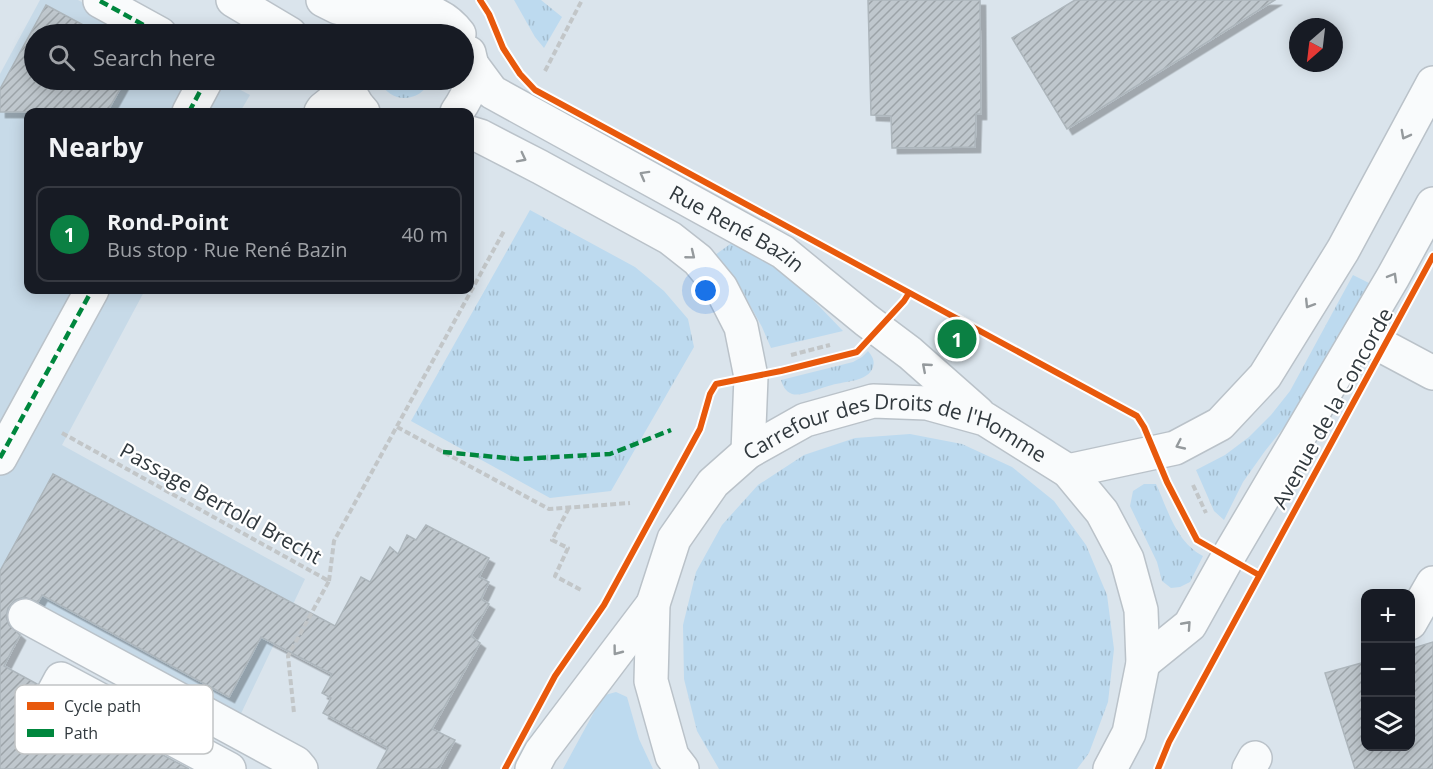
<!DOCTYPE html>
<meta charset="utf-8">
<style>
:root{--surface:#171b24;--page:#242831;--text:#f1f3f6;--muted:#9ea1a6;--line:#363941;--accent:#0b8043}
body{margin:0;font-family:"Open Sans",sans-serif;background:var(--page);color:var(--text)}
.controls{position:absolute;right:18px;bottom:18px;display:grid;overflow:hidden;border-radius:12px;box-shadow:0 3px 15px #0003}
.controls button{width:54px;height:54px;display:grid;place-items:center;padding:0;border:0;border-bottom:2px solid var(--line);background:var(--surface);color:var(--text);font:30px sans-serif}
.compass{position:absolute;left:1289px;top:18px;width:54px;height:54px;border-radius:50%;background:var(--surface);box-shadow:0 3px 15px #0003;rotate:208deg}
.you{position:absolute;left:706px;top:291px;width:21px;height:21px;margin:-15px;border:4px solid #fff;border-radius:50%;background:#1a73e8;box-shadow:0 0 0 9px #1a73e833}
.badge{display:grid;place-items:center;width:39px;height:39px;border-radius:50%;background:var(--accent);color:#fff;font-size:20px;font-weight:700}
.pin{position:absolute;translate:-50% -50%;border:3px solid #fff;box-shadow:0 2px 6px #0006}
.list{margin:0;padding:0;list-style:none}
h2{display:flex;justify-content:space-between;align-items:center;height:78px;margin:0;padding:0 24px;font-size:26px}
h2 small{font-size:20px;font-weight:400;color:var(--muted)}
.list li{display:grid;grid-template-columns:39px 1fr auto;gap:18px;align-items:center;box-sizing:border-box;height:96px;margin:0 12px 12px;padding:0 12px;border:2px solid var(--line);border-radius:12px}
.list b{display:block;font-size:22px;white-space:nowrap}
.list p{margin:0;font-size:20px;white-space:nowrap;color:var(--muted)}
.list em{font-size:20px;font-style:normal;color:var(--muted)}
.icon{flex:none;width:33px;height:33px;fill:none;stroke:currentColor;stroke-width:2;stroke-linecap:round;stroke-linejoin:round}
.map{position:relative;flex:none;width:1433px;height:769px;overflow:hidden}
.search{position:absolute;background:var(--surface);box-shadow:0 3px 15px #0003;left:24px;top:24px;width:450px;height:66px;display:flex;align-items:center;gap:15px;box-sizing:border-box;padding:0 21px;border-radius:33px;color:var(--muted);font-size:22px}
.panel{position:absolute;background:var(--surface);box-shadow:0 3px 15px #0003;left:24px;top:108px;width:450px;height:186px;border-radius:12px}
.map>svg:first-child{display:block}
</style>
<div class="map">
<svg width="1433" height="769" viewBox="0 0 1433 769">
<defs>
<pattern id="grass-tufts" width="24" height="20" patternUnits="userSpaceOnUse" patternTransform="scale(1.5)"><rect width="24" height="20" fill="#bddaef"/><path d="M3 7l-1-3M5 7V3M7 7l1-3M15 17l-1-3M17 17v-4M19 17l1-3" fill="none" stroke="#a3bcce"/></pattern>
<pattern id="building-hatch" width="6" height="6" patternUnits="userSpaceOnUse" patternTransform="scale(1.5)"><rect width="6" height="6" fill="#bfc7cd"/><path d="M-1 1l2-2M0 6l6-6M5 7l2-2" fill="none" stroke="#9ca3a8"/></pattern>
<filter id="shadow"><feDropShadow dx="5.5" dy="5.5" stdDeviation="0" flood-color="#0004"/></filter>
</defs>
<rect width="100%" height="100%" fill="#dae4ec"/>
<path fill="#c7dae8" d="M 40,0 L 78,0 L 141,34 L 34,34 L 34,80 L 222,80 L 250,95 L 240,112 L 28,112 L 28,290 L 145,290 L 62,445 L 305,579 L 237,722 L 13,612 L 0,636 L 0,74 Z"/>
<path fill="url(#grass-tufts)" d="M 514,0 L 541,0 L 562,17 L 544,48 L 535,37 Z
M 379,80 L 431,80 C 420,103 390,105 379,80 Z
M 530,210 L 635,267 L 664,291 L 688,319 L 694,347 L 611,491 L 550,498 L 411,421 Z
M 733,242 C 751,251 769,261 785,274 C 806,292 824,311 843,331 L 771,348 L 762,327 L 736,280 L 715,255 Z
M 1353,275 L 1371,284 L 1301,406 L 1265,451 L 1243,482 L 1224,520 L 1214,511 L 1196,470 L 1225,455 L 1249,437 L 1271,415 L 1290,391 Z
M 868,351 C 872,356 875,360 873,367 C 868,382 845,381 832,385 C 822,387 802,397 792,394 C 785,391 783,386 781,380 L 853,362 L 862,357 Z
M 910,434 L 962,444 L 1012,467 L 1054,501 L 1086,545 L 1107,595 L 1114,649 L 1108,702 L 1089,753 L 1077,769 L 719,769 L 697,731 L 684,679 L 683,625 L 696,572 L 722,525 L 758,485 L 804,455 L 855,438 Z
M 1144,484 L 1156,484 C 1168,510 1176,542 1203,556 L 1190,582 L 1180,587 L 1171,588 L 1162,581 L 1157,562 L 1130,506 L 1133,491 Z"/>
<path fill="#bddaef" d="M 616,692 L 627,697 L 639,739 L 653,769 L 563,769 L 600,701 L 605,695 Z"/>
<path fill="url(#building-hatch)" stroke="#adb6bc" stroke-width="1.5" filter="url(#shadow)" d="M 868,0 L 980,0 L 981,114 L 976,114 L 975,147 L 892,148 L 891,116 L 871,115 Z
M 1075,0 L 1275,0 L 1067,129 L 1012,38 Z
M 46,5 L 100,34 L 34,34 L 34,80 L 125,80 L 107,112 L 0,112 L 0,89 Z
M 53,474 L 335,626 L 361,577 L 370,582 L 390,547 L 398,554 L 407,535 L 416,540 L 426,525 L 489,558 L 479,577 L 489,582 L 481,599 L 489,604 L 471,636 L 480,643 L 432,729 L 455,740 L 439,769 L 377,769 L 388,748 L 323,713 L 331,698 L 322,693 L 332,674 L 261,637 L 229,697 L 42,595 L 38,602 L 24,597 L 15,600 L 8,608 L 6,617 L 9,625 L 20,635 L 4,666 L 37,684 L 35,693 L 38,702 L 45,708 L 55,711 L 63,708 L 68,704 L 189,769 L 0,769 L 0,571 Z
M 1433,642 L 1433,769 L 1355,769 L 1325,673 L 1365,662 L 1365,747 L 1410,747 L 1410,649 Z"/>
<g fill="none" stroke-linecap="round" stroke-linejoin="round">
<defs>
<g id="minor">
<path d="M 233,0 L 290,34"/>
<path d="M 323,0 L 337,7 L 375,17"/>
<path d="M 100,1 L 160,34"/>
<path d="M 357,34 C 384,1 434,0 459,34"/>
<path id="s1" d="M 472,65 L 492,92 L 783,252 L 866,320 L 910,353 L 978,413"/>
<path d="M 347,80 C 349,92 354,103 363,112"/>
<path d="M 189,112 L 205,82 L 205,80"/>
<path d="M 321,112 L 323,109 L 348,89"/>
<path d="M 457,112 C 471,92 476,77 469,53"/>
<path d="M 470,133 L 480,136 L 540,167 L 670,238 L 698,260 L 721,288 L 741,327 L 751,377 L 748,452"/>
<path d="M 1360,334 L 1433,373"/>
<path d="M 0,458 L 92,290"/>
<path d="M 1068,471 L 1175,448 L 1220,424 L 1265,376 L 1343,250 L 1433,83"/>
<path d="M 25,616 L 296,763 L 301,769"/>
<path d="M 1410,623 L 1433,583"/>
<path d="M 1143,663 L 1190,625 L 1228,557 L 1393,277 L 1433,204"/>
<path d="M 54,692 L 61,679 L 229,769"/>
<path d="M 532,769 L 541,752 L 653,604"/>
<path id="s2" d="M 682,769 L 672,756 L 651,681 L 653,604 L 674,539 L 713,483 L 748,452 L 805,420 L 873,401 L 927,403 L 985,419 L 1068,471 L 1102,512 L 1127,559 L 1141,610 L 1143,663 L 1129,733 L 1110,769"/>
<path d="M 1249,769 L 1255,758"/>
</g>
</defs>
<use href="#minor" stroke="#bac2c9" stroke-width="36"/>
<path stroke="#c2c6c8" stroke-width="4" stroke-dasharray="6 3" stroke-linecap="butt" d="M 545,71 L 582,0
M 791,355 L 830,345
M 397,427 L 549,509 L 630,503
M 62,433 L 329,581 L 288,656 L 294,713
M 1193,485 L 1206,513
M 569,508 L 552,540 L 568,548 L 555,576 L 583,591
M 329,581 L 334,541 L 504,231"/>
<use href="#minor" stroke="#f9fbfc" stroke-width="33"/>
<path stroke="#00873e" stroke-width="4.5" stroke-dasharray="9 4.5" stroke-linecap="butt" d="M 100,1 L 160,34
M 189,112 L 205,82 L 205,80
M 443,452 L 517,459 L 610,454 L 671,430
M 0,458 L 92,290"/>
<defs>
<path id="cycleway" d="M 480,0 L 489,14 L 503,48 L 520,74 L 535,90 L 1137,416 L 1144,427 L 1167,482 L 1197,540 L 1259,575
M 505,769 L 555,676 L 604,605 L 700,429 L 710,394 L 716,384 L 781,371 L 857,352 L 904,301 L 909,293
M 1158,769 L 1169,742 L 1433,256"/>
</defs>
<use href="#cycleway" stroke="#fff" stroke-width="10"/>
<use href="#cycleway" stroke="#e8590c" stroke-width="6"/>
</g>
<defs><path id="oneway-chevron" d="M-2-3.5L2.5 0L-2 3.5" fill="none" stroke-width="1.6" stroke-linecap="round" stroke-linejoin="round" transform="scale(1.5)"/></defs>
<g stroke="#959a9d">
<use href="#oneway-chevron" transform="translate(1405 135) rotate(118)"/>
<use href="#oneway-chevron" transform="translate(522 158) rotate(27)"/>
<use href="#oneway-chevron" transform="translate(644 175) rotate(-151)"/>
<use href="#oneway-chevron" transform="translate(691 255) rotate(39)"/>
<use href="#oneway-chevron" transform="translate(1393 277) rotate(-60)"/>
<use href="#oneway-chevron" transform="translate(1309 304) rotate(122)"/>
<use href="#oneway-chevron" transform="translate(926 367) rotate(-139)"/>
<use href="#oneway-chevron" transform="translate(1180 445) rotate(155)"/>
<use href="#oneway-chevron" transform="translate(1187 625) rotate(-48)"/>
<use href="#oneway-chevron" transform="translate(617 651) rotate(127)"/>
</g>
<g text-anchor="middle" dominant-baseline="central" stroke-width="4.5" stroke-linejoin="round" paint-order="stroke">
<g font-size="21" fill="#31393e" stroke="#fff">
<text stroke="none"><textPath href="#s1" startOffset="314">Rue René Bazin</textPath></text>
<text transform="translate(1332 408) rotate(-61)">Avenue de la Concorde</text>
<text stroke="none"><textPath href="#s2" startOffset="513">Carrefour des Droits de l'Homme</textPath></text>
<text transform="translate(221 503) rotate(29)">Passage Bertold Brecht</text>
</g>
</g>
<rect x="15" y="685" width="198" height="69" rx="9" fill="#fff" stroke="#c1c4c5" stroke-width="1.5"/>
<rect x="27" y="702" width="27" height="8" fill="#e8590c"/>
<rect x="27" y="729" width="27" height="8" fill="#00873e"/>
<g font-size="16" fill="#31393e">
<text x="64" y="712">Cycle path</text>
<text x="64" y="739">Path</text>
</g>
</svg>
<div class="controls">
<button>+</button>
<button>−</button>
<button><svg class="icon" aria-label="layers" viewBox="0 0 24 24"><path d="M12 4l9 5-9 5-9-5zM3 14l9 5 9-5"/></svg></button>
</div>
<svg class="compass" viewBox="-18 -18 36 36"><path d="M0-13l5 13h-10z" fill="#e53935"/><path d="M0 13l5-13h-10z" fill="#9ea1a6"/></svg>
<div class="you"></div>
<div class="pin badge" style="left:957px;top:339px">1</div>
<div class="search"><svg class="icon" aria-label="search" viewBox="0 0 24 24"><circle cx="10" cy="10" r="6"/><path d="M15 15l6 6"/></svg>Search here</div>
<section class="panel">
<h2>Nearby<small></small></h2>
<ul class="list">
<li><span class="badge">1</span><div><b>Rond-Point</b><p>Bus stop · Rue René Bazin</p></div><em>40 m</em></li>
</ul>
</section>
</div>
